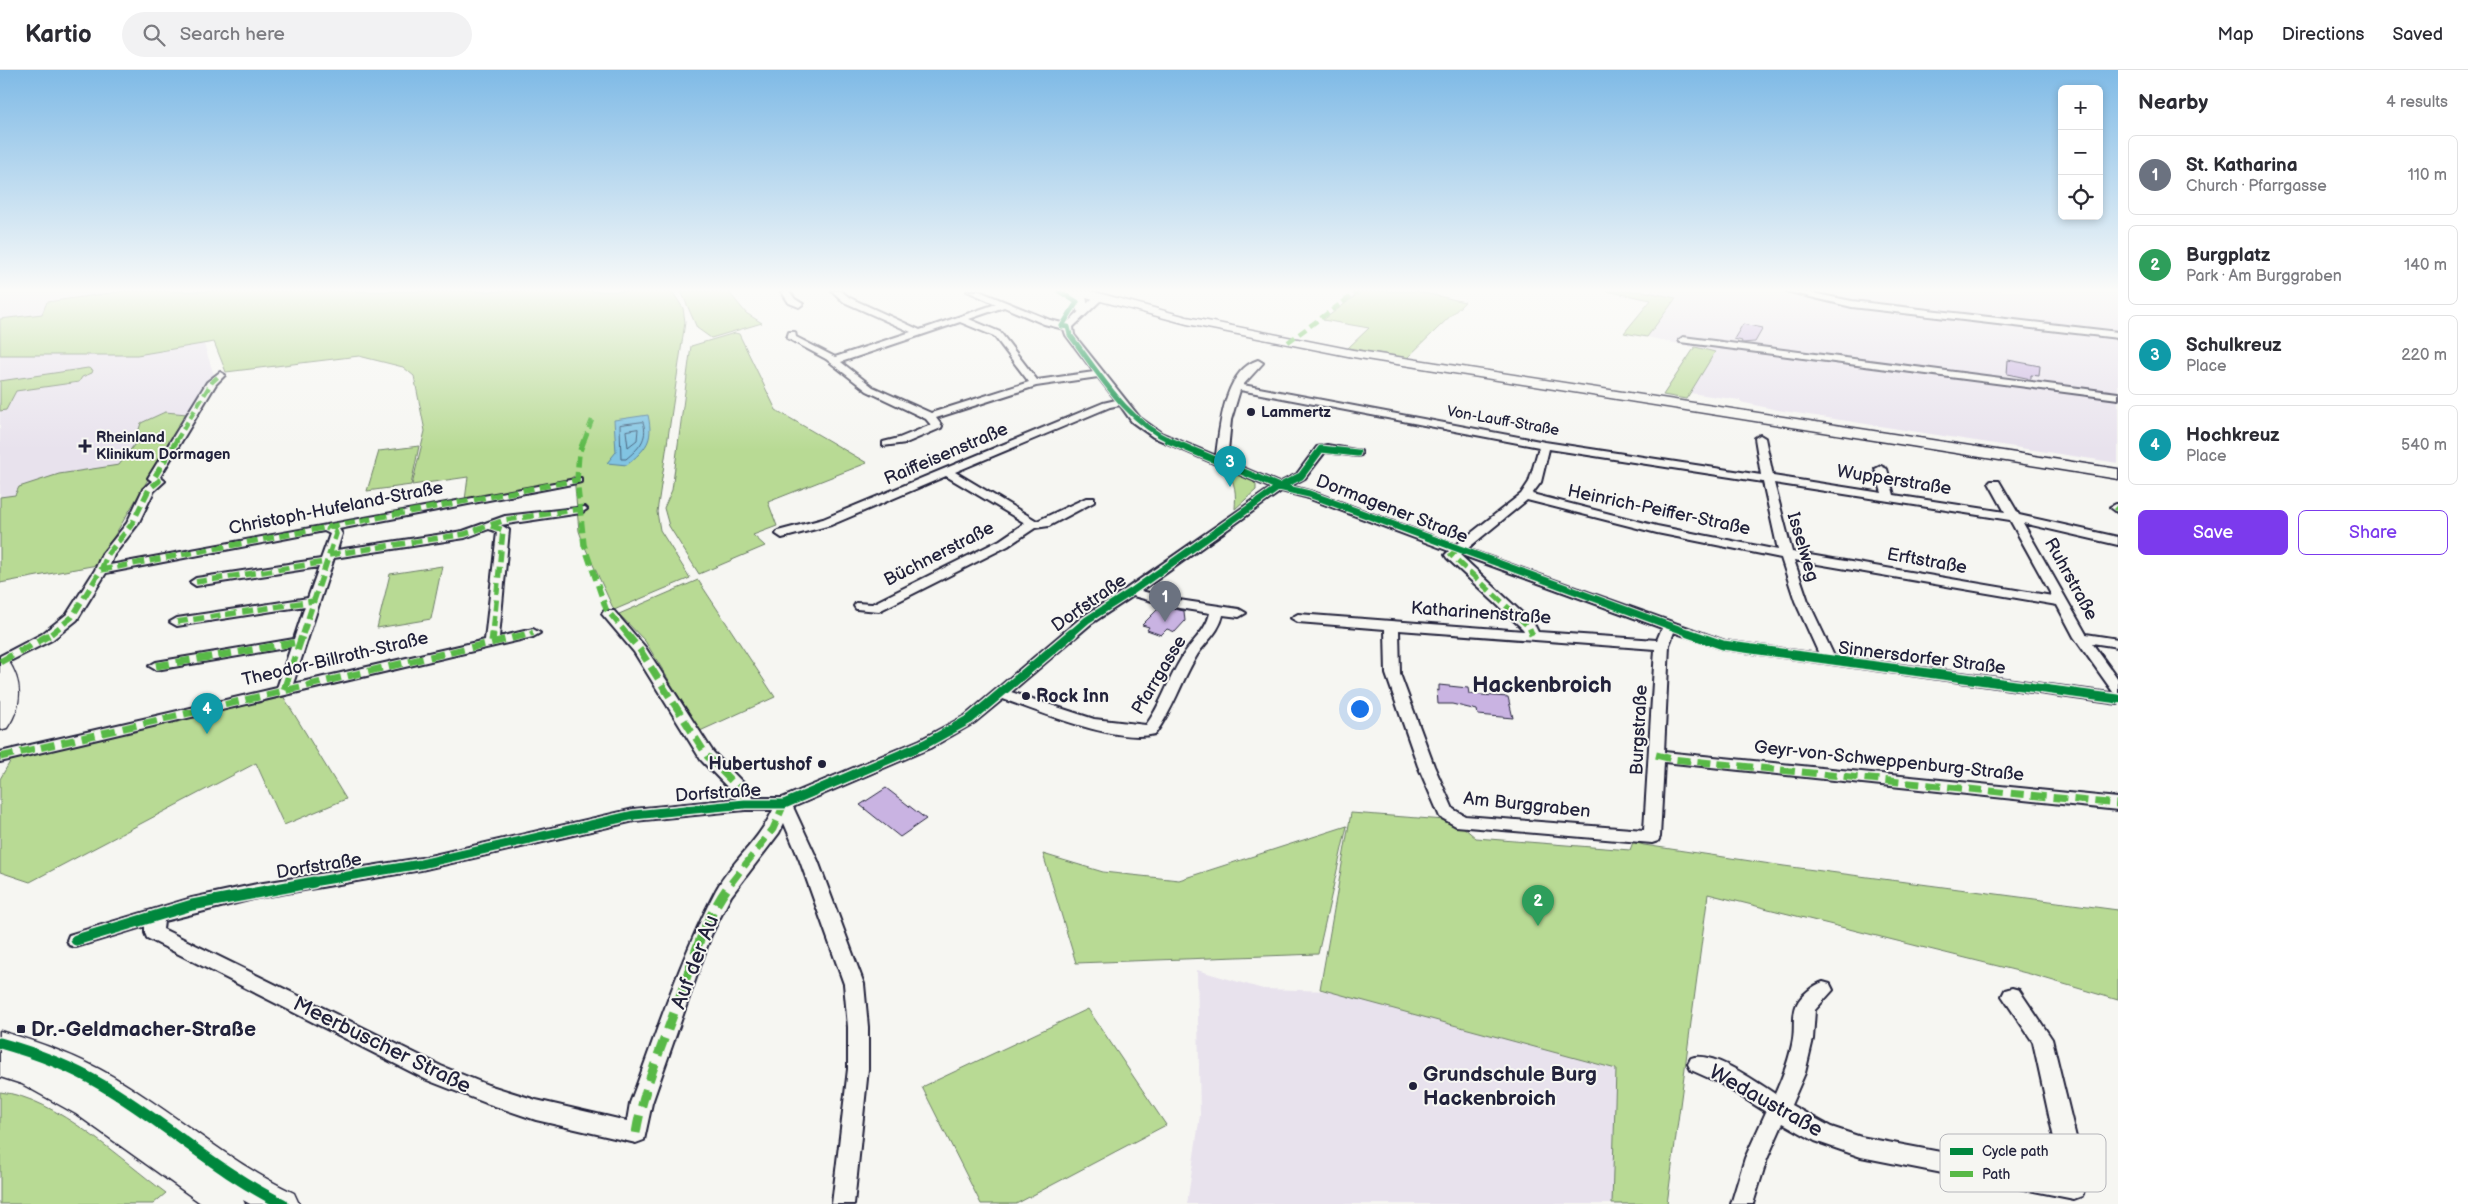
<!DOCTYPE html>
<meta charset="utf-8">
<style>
:root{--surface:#fff;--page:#f2f2f3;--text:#2b2b33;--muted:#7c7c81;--line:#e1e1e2;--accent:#7c3aed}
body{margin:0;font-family:"Balsamiq Sans",sans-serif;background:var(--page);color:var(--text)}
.controls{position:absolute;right:15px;top:15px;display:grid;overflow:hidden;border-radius:8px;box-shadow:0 2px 8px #0003}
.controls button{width:45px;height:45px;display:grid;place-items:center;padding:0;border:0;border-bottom:1px solid var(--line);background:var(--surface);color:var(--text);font:25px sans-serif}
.you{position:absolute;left:1359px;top:638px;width:18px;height:18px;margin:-12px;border:4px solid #fff;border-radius:50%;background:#1a73e8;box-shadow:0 0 0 8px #1a73e833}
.badge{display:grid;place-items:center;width:32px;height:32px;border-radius:50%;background:var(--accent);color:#fff;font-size:16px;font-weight:700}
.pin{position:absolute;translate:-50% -41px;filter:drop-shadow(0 1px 2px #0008)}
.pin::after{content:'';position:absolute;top:26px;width:18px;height:15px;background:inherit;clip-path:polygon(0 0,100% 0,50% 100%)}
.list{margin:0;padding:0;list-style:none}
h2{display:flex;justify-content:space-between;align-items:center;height:65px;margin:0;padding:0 20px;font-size:21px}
h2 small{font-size:16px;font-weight:400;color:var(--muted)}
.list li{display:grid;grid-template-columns:32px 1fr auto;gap:15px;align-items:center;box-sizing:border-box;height:80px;margin:0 10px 10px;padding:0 10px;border:1px solid var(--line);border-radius:8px}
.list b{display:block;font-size:19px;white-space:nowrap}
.list p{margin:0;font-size:16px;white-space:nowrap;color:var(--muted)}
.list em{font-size:16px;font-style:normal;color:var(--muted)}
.actions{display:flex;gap:10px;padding:15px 20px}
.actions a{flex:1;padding:11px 0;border:1px solid var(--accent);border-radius:8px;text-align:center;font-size:18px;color:var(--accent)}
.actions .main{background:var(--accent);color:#fff}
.icon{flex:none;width:28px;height:28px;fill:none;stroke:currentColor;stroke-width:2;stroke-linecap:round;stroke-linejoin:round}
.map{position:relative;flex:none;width:2118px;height:1134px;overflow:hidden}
header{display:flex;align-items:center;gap:30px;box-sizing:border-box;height:70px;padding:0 25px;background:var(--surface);border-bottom:1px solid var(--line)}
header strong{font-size:24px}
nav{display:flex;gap:28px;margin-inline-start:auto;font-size:18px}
.search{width:350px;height:45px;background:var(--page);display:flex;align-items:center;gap:12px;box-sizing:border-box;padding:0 18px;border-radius:28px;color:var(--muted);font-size:19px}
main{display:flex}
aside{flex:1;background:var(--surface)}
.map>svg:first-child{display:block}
</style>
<header>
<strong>Kartio</strong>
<div class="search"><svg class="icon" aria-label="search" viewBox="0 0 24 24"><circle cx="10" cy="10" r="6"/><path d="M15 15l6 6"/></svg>Search here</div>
<nav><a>Map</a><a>Directions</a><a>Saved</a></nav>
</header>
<main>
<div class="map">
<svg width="2118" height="1134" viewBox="0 0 2118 1134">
<rect width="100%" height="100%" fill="#f6f6f2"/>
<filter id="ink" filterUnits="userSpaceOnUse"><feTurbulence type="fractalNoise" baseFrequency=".02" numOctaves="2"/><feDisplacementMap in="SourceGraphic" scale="10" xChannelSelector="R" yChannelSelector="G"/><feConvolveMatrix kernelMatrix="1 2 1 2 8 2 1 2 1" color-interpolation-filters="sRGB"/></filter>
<g filter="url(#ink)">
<path fill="#e8e2ed" d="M 0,221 L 124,221 L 48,231 L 42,244 L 0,249 Z
M 1642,221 L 2118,221 L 2118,393 L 1783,341 L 1740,332 L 1740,330 L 1690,323 L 1715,282 L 1647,267 L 1675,228 Z
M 204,274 L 214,305 L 149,408 L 0,434 L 0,285 L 137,285 Z
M 1197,900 L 1263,919 L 1332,921 L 1627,987 L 1621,1134 L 1187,1134 L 1200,1045 Z"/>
<path fill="#b8da94" stroke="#6d7e68" d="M 124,221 L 672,221 L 683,238 L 685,252 L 657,442 L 660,460 L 690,508 L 614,540 L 584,475 L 579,461 L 574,406 L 568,410 L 465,430 L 468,407 L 412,415 L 425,361 L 414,306 L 403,297 L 359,286 L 226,302 L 214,272 L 137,285 L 0,285 L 0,249 L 42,244 L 47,232 Z
M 681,221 L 728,221 L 746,243 L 762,253 L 711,268 L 697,258 Z
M 1362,221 L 1416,221 L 1465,232 L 1407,288 L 1348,278 L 1369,258 L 1323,250 Z
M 1606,221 L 1642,221 L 1676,228 L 1647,267 L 1624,263 L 1651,230 Z
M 735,263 L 739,264 L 776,340 L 867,393 L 768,432 L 777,456 L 753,465 L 765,476 L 699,504 L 669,456 L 664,438 L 672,420 L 691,276 Z
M 1695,277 L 1715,282 L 1690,323 L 1686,329 L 1663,325 Z
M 88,298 L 93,300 L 92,303 L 82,307 L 79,312 L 16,321 L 6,340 L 0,341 L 0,311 Z
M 165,342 L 187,344 L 97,495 L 0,513 L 0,427 L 15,425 L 19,417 L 59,404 L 119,395 L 134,375 L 141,353 Z
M 419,376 L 411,415 L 367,421 L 379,381 Z
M 1226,400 L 1251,410 L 1256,415 L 1256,420 L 1235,439 C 1236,423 1236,413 1226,400 Z
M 442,496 L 431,549 L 377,558 L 390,504 Z
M 698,510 L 775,627 L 700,661 L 645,571 L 619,544 Z
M 283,626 L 346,729 L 284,755 L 256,693 L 30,812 L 0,802 L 0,709 L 11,690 Z
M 1351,743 L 1445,750 L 1463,757 L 1476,768 L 1630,780 L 1633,772 L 1644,775 L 1784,796 L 2118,840 L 2118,930 L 2030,904 L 1708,824 L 1667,1134 L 1612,1134 L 1616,999 L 1320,919 Z
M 1347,756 L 1318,884 L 1076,893 L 1043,784 L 1103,802 L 1179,810 Z
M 1088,939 L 1166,1055 L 1016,1134 L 981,1134 L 922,1017 Z
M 0,1022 C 56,1027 121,1090 166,1123 L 153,1134 L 0,1134 Z"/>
<path fill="#81c4e2" stroke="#5b839f" d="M 648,345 C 654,372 646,378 627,395 L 607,393 L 616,382 L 614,350 Z"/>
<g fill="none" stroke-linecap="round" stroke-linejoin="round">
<path stroke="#48637e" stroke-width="1" d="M 643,352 C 649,369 638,379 626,389 L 621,389 L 620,355 Z
M 638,359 L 637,370 L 628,377 L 626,361 Z"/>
</g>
<path fill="#c9b3e2" stroke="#22223b" d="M 1743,254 L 1763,258 L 1755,272 L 1741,273 L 1742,271 L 1734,269 Z
M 2008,290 L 2040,296 L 2039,306 L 2031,305 L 2031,309 L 2007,304 Z
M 1170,538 L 1184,541 L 1185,551 L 1175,562 L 1167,559 L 1161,565 L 1147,560 L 1149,557 L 1142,555 L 1158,539 L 1165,542 Z
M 1439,615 L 1468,618 L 1469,624 L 1508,627 L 1513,648 L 1478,645 L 1477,640 L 1452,634 L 1438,634 L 1437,620 L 1439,621 Z
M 886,718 L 926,749 L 900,767 L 860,735 Z"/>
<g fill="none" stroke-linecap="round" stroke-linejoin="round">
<defs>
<path id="street" d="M 781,221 L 789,221 L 795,229 L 803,234 L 799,237 L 789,233 Z
M 832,221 L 841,221 L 850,228 L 920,260 L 996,234 L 967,221 L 979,221 L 1050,250 L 1066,254 L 1096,225 L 1102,225 L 1102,229 L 1073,257 L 1074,265 L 1140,348 L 1161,363 L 1216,386 C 1220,356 1224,301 1258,290 L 1263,293 L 1243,315 L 1545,372 L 1761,405 L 1755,368 L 1760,365 L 1765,368 L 1773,406 L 1882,423 L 1875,399 L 1881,396 L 1887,399 L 1894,425 L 2005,442 L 1989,413 L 1991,411 L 1999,411 L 2019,445 L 2118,467 L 2118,475 L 2023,453 L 2086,564 L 2118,569 L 2118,577 L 2092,573 L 2118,609 L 2118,624 L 2113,622 L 2074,567 L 2057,535 L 1794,490 L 1808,531 L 1834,586 L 2118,624 L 2118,634 L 1723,579 L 1674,562 L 1669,575 L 1664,682 L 2118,728 L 2118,740 L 1664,692 L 1660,767 L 1658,771 L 1652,773 L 1456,756 L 1440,747 L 1418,696 L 1386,604 L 1385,559 L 1298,552 L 1291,548 L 1298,544 L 1524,561 L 1523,559 L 1447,488 L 1445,485 L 1449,481 L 1305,427 L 1281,421 L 1141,521 L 1179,530 L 1239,539 L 1246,543 L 1239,547 L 1223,545 C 1219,563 1205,572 1196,587 C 1181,612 1173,640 1155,664 C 1116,674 1041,642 1003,629 L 975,652 L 930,678 L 793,737 L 818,791 L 864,914 L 868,957 L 868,999 L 854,1134 L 832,1134 L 848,999 L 848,957 L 844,914 L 800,791 L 784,753 L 779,763 L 731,826 L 711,865 L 652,1033 L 644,1070 L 636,1073 L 536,1050 L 486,1033 L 427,1010 L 147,868 L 145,863 L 145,856 L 76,877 L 69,875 L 67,870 L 69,865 L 192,828 L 257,814 L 421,788 L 634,739 L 736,729 L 734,724 L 701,690 L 634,582 L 602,544 L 604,541 L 614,541 L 645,577 L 713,682 L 748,718 L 752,728 L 782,728 L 920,670 L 965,646 L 1082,547 L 1126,519 L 1271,418 L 1153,367 L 1132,352 L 1120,335 L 1110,337 L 955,402 L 1037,451 L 1086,428 L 1094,428 L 1094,432 L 1049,456 L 1035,458 L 1008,476 L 879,541 L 856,539 L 854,536 L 856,533 L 872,534 L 1000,470 L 1025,453 L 946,406 L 831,455 L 782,468 L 776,464 L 778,461 L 823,449 L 1103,333 L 1116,330 L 1098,307 L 1036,316 L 936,348 L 942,356 L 941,358 L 906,373 L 883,376 L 883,372 L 899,368 L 931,355 L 926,349 L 867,321 L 826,289 L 787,268 L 789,262 L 795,262 L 796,267 L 835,287 L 911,262 L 844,232 ZM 1004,237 L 1044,254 L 1064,259 L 1066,265 L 1094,302 L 1037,310 L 1000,262 L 969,249 ZM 960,252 L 994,266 L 1029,312 L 931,343 L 873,317 L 841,292 ZM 1240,320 L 1539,377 L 1529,412 L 1521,424 L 1456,475 L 1313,422 L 1290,416 L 1305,408 L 1325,382 L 1357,386 L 1361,385 L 1361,381 L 1327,375 L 1317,377 L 1297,404 L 1279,413 L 1227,391 L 1231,350 ZM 1549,379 L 1763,412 L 1778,480 L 1657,456 L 1532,424 L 1541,412 ZM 1774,413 L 2010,450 L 2052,526 L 1792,482 ZM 1527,430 L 1657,463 L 1781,488 L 1795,531 L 1819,584 L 1725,571 L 1467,479 ZM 1459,484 L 1662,558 L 1657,570 L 1538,562 L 1534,554 ZM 1133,526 L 1179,538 L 1210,543 C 1206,562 1190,572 1181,589 C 1168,610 1161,635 1146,655 L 1094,649 L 1011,622 L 1092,553 ZM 1399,560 L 1655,579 L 1644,760 L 1465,746 L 1453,739 L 1434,696 L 1400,604 ZM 745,740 L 773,740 C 759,771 732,791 716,820 C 680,888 657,962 630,1033 L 627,1051 L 536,1030 L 488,1015 L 441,996 L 163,859 L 164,851 L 257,828 L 421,800 L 634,751 Z
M 1786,221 L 1802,221 L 1852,231 L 2118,262 L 2118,268 L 1852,237 Z
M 1683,267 L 2118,323 L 2118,329 L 1680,272 L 1679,270 Z
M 220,302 L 225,305 L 216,314 L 160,407 L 165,411 L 154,421 L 138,454 L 114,485 L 110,495 L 581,408 L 581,412 L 577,413 L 339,459 L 342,464 L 337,480 L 463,461 L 505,446 L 585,437 L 587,439 L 581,443 L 501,455 L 509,460 L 499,567 L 533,559 L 540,563 L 533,567 L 0,692 L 0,682 L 277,618 L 291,577 L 156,600 L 149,596 L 156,592 L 294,569 L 305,536 L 177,556 L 170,552 L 177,548 L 308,528 L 319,497 L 196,516 L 190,512 L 196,508 L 321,489 L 330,464 L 324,461 L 106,503 L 77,550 L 52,570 L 0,596 L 0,586 L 42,564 L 67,544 L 95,500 L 102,484 L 127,453 L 143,419 L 152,411 L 148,408 L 207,312 ZM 489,459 L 497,462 L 485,570 L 293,614 L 334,488 L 465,468 Z
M 2116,434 L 2118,434 L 2118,443 L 2110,437 Z
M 1823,912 L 1830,914 L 1833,920 L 1815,940 L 1813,969 L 1805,1003 L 1791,1035 L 1831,1057 L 1861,1067 L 2062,1105 L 2033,972 L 2002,926 L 2005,920 L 2012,918 L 2019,920 L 2052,969 L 2083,1096 L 2085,1118 L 2082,1126 L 2074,1129 L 1861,1087 L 1815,1071 L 1783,1053 L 1767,1089 L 1753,1134 L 1731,1134 L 1745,1088 L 1766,1042 L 1720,1013 L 1691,1000 L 1688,994 L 1691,988 C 1712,980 1757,1012 1775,1024 C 1783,1006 1790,988 1793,969 C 1795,958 1792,944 1797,934 C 1801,925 1814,915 1823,912 Z"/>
<path id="secondary" d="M 1065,221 L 1091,221 L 1187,247 L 1353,280 L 2118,399 L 2118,409 L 1353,287 L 1187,254 L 1086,227 L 1089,241 L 1083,244 L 1077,241 L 1076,230 Z
M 0,587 L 7,589 C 23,612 23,634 7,658 L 0,660 Z
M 0,961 C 39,972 77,986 112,1006 C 175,1043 228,1092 294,1123 L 299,1134 L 250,1134 L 243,1130 L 245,1134 L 202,1134 L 76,1044 L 22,1014 L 0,1007 Z"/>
</defs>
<use href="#street" stroke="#22223b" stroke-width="4"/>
<use href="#secondary" stroke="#22223b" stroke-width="3"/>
<use href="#street" fill="#f6f6f2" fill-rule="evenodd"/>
<use href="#secondary" fill="#f6f6f2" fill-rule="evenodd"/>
<path stroke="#58b947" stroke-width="4.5" stroke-dasharray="9 4.5" stroke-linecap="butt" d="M 1288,272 L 1358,221
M 176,371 L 212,312 L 220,305
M 584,371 L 592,350"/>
<path stroke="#58b947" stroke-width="5.5" stroke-dasharray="11 5.5" stroke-linecap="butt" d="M 584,370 L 579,383 L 577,410 L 584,475 L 606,539 L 627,564
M 2116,437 L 2118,439
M 491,456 L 503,460 L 493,564
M 1457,480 L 1451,485 L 1529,557 L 1532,564
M 329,485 L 465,464 L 505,450 L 581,439
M 101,500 L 577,410
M 196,512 L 326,492
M 177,552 L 313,531
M 51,564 L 72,547 L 101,500 L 108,484 L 132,454 L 149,419 L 159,411 L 154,408 L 177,370
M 303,564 L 336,464 L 335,461 L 326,458
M 530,564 L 533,563"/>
<path stroke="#58b947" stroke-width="7" stroke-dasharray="14 7" stroke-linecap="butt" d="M 626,563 L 640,580 L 707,686 L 742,722 L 745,734
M 1531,563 L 1532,565
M 492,572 L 493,563
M 0,592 L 53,563
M 156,596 L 299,572
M 284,620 L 303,563
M 1656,685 L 1672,689 L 2118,734
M 0,687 L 533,563
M 731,813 L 773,759 L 784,734"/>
<path stroke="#58b947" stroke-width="9" stroke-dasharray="18 9" stroke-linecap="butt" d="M 636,1063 C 643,1020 660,981 675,940 C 691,897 703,848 732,812"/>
<defs>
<path id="cycleway-far3" d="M 1059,221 L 1077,232 L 1062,256 L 1068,257 L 1070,265 C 1099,303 1126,351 1171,371"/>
<path id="cycleway-far2" d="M 1168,370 L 1279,417 L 1309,424 L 1692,564
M 1071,564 L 1087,550 L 1131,522 L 1279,417 L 1301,406 L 1321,379 L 1357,383"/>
<path id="cycleway-far1" d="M 1688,563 L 1723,575 L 2118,629
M 306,813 L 421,794 L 634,745 L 745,734 L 784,734 L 925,674 L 970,649 L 1072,563"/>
<path id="cycleway" d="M 76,870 L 192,835 L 314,812
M 0,973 C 36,983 70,996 102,1015 C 165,1052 217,1102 283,1134"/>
</defs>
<use href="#cycleway-far3" stroke="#f6f6f2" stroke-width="7"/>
<use href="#cycleway-far2" stroke="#f6f6f2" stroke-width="9"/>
<use href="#cycleway-far1" stroke="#f6f6f2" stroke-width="12"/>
<use href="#cycleway" stroke="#f6f6f2" stroke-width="14"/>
<use href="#cycleway-far3" stroke="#00873e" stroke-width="5"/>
<use href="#cycleway-far2" stroke="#00873e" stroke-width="7"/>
<use href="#cycleway-far1" stroke="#00873e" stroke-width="9"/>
<use href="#cycleway" stroke="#00873e" stroke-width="11"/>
</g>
</g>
<linearGradient id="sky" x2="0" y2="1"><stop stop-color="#7fbae6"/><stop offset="0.58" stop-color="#fbfbf9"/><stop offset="1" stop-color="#fbfbf9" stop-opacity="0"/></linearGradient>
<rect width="2118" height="380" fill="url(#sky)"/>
<g fill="#22223b" stroke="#f6f6f2" stroke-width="2">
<circle cx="1251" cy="342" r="5"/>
<path d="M82.5 368.5h5v5h5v5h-5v5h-5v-5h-5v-5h5z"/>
<circle cx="1026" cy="626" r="5"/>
<circle cx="822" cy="694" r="5"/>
<rect x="16" y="954" width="10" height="10" rx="2.5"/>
<circle cx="1413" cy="1016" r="5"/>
</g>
<g text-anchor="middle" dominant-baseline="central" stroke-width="4" stroke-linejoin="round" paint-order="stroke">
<g font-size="15" font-weight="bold" fill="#22223b" stroke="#f6f6f2" text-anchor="start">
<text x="1261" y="342">Lammertz</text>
<text x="96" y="367">Rheinland<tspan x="96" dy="17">Klinikum Dormagen</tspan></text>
</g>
<g font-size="15" fill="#22223b" stroke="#f6f6f2">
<text transform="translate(1503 351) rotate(10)">Von-Lauff-Straße</text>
</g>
<g font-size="18" fill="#22223b" stroke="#f6f6f2">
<text transform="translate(946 384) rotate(-23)">Raiffeisenstraße</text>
<text transform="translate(1894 410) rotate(9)">Wupperstraße</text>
<text transform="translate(336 438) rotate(-11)">Christoph-Hufeland-Straße</text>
<text transform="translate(1392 439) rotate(21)">Dormagener Straße</text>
<text transform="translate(1659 440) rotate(12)">Heinrich-Peiffer-Straße</text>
<text transform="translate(1803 477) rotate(73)">Isselweg</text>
<text transform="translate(939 484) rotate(-27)">Büchnerstraße</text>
<text transform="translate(1927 491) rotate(10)">Erftstraße</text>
<text transform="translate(2071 509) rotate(61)">Ruhrstraße</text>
<text transform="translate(1089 533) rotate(-35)">Dorfstraße</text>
<text transform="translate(1481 543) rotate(4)">Katharinenstraße</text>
<text transform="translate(1922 588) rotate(7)">Sinnersdorfer Straße</text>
<text transform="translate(335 589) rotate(-13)">Theodor-Billroth-Straße</text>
<text transform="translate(1159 605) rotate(-59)">Pfarrgasse</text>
<text transform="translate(1639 660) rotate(-87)">Burgstraße</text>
<text transform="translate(1889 691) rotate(6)">Geyr-von-Schweppenburg-Straße</text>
<text transform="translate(718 723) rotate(-4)">Dorfstraße</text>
<text transform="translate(1527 735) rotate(6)">Am Burggraben</text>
<text transform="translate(319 796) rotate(-9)">Dorfstraße</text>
</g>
<g font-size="18" font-weight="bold" fill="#22223b" stroke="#f6f6f2" text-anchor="start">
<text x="1036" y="626">Rock Inn</text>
<text x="812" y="694" text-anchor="end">Hubertushof</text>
</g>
<g font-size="21" fill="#22223b" stroke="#f6f6f2">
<text transform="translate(695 892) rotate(-69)">Auf der Au</text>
<text transform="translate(382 975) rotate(26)">Meerbuscher Straße</text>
<text transform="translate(1766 1031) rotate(29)">Wedaustraße</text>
</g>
<g font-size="21" font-weight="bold" fill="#22223b" stroke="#f6f6f2" text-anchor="start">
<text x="31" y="959">Dr.-Geldmacher-Straße</text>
<text x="1423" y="1004">Grundschule Burg<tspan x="1423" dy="24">Hackenbroich</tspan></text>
</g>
<g font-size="22" font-weight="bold" fill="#22223b" stroke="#f6f6f2">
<text x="1542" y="615">Hackenbroich</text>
</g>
</g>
<rect x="1940" y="1064" width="166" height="58" rx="8" fill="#f6f6f2" stroke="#b6b6bb" stroke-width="1"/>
<rect x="1950" y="1078" width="23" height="7" fill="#00873e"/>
<rect x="1950" y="1101" width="23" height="6" fill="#58b947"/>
<g font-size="14" fill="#22223b">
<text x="1982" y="1086">Cycle path</text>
<text x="1982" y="1109">Path</text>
</g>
</svg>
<div class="controls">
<button>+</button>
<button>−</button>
<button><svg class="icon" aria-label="locate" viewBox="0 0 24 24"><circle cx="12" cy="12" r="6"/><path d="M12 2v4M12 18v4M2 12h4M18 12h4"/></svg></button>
</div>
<div class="you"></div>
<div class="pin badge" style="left:1165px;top:552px;background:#6b7280">1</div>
<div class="pin badge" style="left:1538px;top:856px;background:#2e9e5b">2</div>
<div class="pin badge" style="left:1230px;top:417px;background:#0f9aa8">3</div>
<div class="pin badge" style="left:207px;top:664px;background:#0f9aa8">4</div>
</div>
<aside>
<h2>Nearby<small>4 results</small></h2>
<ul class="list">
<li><span class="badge" style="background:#6b7280">1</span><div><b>St. Katharina</b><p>Church · Pfarrgasse</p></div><em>110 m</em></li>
<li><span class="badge" style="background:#2e9e5b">2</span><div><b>Burgplatz</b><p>Park · Am Burggraben</p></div><em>140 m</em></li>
<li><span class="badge" style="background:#0f9aa8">3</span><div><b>Schulkreuz</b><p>Place</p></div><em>220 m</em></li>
<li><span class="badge" style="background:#0f9aa8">4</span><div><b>Hochkreuz</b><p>Place</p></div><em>540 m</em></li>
</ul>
<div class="actions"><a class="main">Save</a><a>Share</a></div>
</aside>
</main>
